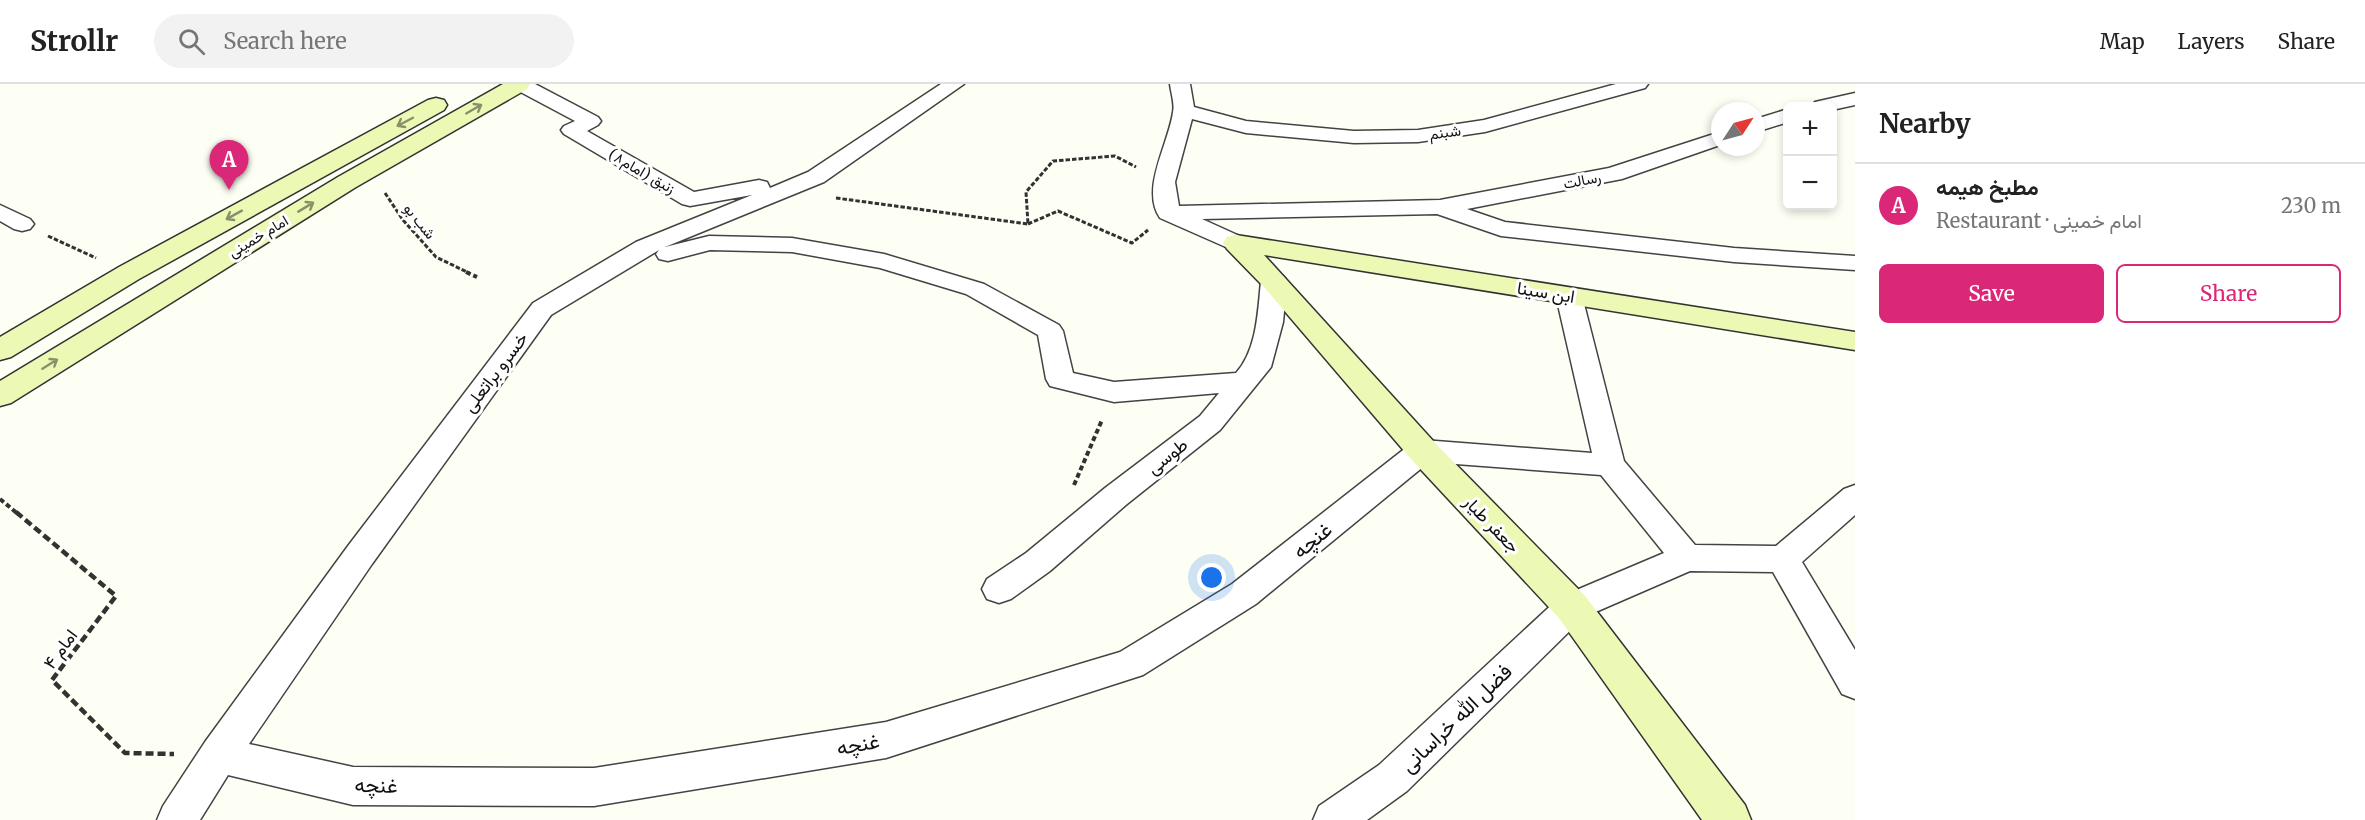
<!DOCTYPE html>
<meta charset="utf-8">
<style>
:root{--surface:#fff;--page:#f2f2f2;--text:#222;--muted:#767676;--line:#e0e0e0;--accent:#db2777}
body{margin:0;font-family:Merriweather,Vazirmatn,serif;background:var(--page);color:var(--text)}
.controls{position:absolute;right:18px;top:18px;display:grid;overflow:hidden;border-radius:9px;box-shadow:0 3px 9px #0003}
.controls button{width:54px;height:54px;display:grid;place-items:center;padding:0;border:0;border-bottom:2px solid var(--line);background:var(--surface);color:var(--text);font:30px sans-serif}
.compass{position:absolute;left:1711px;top:18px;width:54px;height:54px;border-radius:50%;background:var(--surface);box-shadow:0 3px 9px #0003;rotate:54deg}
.you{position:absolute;left:1212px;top:494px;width:21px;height:21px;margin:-15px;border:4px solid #fff;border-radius:50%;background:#1a73e8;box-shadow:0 0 0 9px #1a73e833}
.badge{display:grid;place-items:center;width:39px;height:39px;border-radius:50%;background:var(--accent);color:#fff;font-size:20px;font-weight:700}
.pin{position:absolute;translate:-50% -50px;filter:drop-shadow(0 2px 3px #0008)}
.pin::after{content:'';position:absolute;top:32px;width:21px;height:18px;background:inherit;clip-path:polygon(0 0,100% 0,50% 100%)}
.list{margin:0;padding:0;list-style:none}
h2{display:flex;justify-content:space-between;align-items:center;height:78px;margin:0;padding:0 24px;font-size:26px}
h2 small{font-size:20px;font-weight:400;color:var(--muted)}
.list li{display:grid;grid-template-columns:39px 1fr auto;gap:18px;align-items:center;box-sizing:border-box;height:84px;padding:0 24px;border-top:2px solid var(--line)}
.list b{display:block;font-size:22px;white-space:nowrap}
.list p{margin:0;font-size:20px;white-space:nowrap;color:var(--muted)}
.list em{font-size:20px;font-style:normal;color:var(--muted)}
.actions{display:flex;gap:12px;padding:18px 24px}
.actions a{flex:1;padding:14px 0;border:2px solid var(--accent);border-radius:9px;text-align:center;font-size:21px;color:var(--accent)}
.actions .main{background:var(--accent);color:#fff}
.icon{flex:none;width:33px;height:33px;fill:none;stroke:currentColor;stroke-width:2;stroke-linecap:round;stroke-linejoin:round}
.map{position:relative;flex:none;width:1855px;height:736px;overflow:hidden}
header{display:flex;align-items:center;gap:36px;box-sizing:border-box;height:84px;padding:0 30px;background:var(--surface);border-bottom:2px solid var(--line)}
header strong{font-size:28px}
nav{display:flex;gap:33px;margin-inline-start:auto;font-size:21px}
.search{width:420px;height:54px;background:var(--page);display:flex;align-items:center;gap:15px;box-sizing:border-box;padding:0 21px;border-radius:33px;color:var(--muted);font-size:22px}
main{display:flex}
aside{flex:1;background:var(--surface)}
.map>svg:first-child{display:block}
</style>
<header>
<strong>Strollr</strong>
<div class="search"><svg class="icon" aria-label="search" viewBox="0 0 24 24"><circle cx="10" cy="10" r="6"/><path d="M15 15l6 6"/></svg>Search here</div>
<nav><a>Map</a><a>Layers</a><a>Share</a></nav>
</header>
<main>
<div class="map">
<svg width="1855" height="736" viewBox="0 0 1855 736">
<rect width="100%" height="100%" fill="#fdfef4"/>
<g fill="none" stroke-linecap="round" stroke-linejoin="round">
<defs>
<path id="street" d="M 510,0 L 535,0 L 598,33 L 601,37 L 598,41 L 587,47 L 694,108 L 759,96 L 767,98 L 770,104 L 808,88 L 941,0 L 964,0 L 824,98 L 665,163 L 709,152 L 792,154 L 884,170 L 984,200 L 1059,241 L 1063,247 L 1073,289 L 1114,298 L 1236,289 C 1257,266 1258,227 1261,197 L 1265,192 L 1274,189 L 1283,192 L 1287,197 L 1283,238 L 1271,283 L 1220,346 L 1127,420 L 1050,487 L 1011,515 L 999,519 L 987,515 L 982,505 L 987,495 L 1026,469 L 1105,404 L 1200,332 L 1219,309 L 1114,318 L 1050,302 L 1046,295 L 1038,251 L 966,210 L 880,184 L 792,168 L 710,166 L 668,177 L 659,175 L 656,170 L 659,166 L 551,231 L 372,480 L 249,660 L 353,683 L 594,684 L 886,638 L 1120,568 L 1232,500 L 1412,359 L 1423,356 L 1592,369 L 1556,212 L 1560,206 L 1569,204 L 1578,206 L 1582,212 L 1624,377 L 1695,461 L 1776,462 L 1844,405 L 1855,401 L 1855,431 L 1802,478 L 1855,566 L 1855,615 L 1842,610 L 1773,488 L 1690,487 L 1584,533 L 1407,707 L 1367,736 L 1313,736 L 1319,722 L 1379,681 L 1560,513 L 1664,469 L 1601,391 L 1429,378 L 1256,520 L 1143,591 L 886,674 L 594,722 L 353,721 L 228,691 L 200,736 L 157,736 L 163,722 L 205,658 L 348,462 L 533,219 L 636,158 L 752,111 L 690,122 L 682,120 L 564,50 L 561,46 L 564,42 L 575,37 L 513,4 Z
M 1170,0 L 1190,0 L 1194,23 L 1246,37 L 1354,47 L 1418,46 L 1484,36 L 1616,0 L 1648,0 L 1645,4 L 1485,48 L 1418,58 L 1354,59 L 1246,49 L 1192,35 L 1175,98 L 1179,122 L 1440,116 L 1609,84 L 1720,48 L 1720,61 L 1622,95 L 1467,125 L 1505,138 L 1734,164 L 1855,172 L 1855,186 L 1734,178 L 1501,152 L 1437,130 L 1202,135 L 1244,154 L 1248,159 L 1244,164 L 1236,166 L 1228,164 L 1160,134 C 1140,105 1169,59 1173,28 C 1175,20 1171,9 1170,0 Z
M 1855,9 L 1855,21 L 1832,26 L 1832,22 L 1812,22 L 1815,18 Z
M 1788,25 L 1788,38 L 1756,48 L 1756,35 Z
M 0,121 L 30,135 L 34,140 L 30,145 L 22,147 L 14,145 L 0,137 Z"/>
<path id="secondary" d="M 503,0 L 530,0 L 527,5 L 356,103 L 11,319 L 0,322 L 0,297 L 338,93 Z
M 436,14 L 444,16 L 447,21 L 444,26 L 139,195 L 11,273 L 0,276 L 0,253 L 119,183 L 428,16 Z
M 1236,151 L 1855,248 L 1855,266 L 1264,171 L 1435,359 L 1585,512 L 1745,721 L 1751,736 L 1702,736 L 1559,534 L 1411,375 L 1264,203 L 1227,165 L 1223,159 L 1227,153 Z"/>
</defs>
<use href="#street" stroke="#434343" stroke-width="3"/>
<use href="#secondary" stroke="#323232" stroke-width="3"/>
<path stroke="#323232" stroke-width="3" stroke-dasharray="4.5 2" stroke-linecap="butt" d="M 385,109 L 403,136 L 436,173 L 469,189
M 836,114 L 1028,140 L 1026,108 L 1053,77 L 1115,72 L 1136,83
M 1028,140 L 1058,127 L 1132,159 L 1148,146
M 48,152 L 96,174"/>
<path stroke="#323232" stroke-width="4" stroke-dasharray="5 3" stroke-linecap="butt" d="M 466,188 L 477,193
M 1074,401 L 1102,336
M 0,415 L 18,430"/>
<path stroke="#323232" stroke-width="4.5" stroke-dasharray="8 4" stroke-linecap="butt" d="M 16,428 L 116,512 L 52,596 L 125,669 L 174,670"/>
<use href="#street" fill="#fff" fill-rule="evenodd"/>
<use href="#secondary" fill="#ebf9b4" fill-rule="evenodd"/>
</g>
<defs><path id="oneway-shaft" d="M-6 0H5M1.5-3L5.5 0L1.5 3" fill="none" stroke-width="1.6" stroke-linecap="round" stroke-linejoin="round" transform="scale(1.5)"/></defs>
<g stroke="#88906a">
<use href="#oneway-shaft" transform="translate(474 25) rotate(-30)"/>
<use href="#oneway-shaft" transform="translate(405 38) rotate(152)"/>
<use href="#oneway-shaft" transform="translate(306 123) rotate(-31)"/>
<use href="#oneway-shaft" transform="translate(234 131) rotate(151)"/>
<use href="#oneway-shaft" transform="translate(50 280) rotate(-32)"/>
</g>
<g text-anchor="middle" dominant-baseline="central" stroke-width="6" stroke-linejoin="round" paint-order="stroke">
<g font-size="15" fill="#101010" stroke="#fff">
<text transform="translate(1445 48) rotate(-8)">شبنم</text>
<text transform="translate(642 87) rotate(30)">زنبق (امام۸)</text>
<text transform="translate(1582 96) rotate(-11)">رسالت</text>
<text transform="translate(420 137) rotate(51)">شب بو</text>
<text transform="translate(258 152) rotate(-31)">امام خمینی</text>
</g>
<g font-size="18" fill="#101010" stroke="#fff">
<text transform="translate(1546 208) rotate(9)">ابن سینا</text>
<text transform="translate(495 288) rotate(-53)">خسرو براتعلی</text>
<text transform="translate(1167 372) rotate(-38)">طوسی</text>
<text transform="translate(1492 440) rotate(46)">جعفر طیار</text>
<text transform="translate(60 565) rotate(-54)">امام ۴</text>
</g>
<g font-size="21" fill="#101010" stroke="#fff">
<text transform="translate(1312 456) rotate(-39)">غنچه</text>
<text transform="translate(1456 634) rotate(-44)">فضل الله خراسانی</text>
<text transform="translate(858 660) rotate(-10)">غنچه</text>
<text transform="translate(376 701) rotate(2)">غنچه</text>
</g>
</g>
</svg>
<div class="controls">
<button>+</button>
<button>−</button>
</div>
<svg class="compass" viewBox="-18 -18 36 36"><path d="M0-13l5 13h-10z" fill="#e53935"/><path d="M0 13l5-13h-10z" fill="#767676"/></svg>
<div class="you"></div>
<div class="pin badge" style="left:229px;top:106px">A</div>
</div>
<aside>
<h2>Nearby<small></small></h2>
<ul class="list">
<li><span class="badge">A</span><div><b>مطبخ هیمه</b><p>Restaurant · امام خمینی</p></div><em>230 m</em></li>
</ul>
<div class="actions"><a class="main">Save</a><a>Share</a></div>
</aside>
</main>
